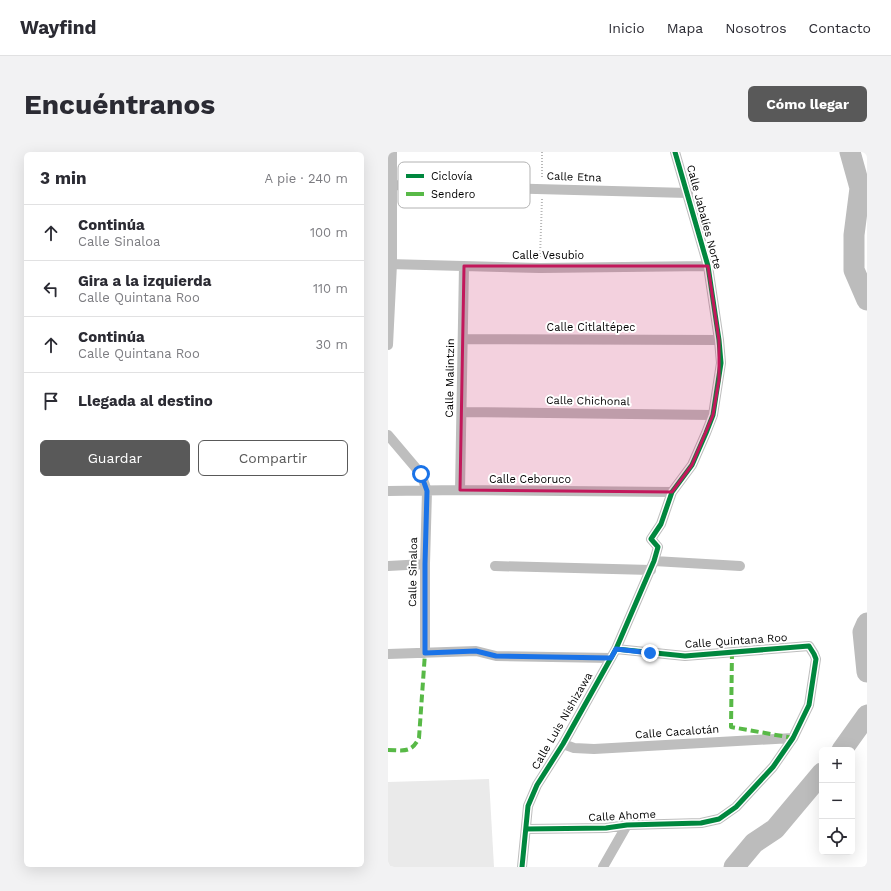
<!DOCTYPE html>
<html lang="es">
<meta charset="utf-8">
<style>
:root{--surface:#fff;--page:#f2f2f3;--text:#2b2b33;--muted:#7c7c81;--line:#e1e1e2;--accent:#595959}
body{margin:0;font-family:"Work Sans",sans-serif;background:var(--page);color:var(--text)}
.controls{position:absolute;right:12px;bottom:12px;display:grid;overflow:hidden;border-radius:6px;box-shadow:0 4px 16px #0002}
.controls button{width:36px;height:36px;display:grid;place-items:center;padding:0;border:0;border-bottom:1px solid var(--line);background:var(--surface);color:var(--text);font:20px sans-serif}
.stop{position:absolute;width:12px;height:12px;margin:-9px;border:3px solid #1a73e8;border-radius:50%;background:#fff}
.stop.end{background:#1a73e8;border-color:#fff;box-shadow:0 1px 4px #0008}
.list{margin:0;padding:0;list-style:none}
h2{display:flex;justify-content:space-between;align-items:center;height:52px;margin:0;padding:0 16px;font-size:17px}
h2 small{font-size:13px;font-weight:400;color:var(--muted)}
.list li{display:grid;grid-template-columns:26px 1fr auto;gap:12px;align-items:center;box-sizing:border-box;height:56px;padding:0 16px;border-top:1px solid var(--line)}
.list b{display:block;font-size:15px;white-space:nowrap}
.list p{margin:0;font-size:13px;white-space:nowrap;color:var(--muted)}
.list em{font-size:13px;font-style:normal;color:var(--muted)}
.actions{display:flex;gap:8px;padding:12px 16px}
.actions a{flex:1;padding:9px 0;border:1px solid var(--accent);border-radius:6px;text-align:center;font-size:14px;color:var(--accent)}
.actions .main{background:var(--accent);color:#fff}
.icon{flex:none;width:22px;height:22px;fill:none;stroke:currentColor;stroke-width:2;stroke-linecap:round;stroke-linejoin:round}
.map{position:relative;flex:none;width:479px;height:715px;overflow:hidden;border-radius:6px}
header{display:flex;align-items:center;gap:24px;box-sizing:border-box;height:56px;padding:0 20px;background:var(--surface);border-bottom:1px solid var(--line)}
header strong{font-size:19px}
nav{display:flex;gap:22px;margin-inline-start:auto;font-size:14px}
.intro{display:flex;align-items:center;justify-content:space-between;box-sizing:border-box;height:96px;padding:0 24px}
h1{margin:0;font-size:28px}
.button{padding:10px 18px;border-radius:6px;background:var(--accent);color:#fff;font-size:14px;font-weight:700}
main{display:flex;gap:24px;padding:0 24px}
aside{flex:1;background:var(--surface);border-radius:6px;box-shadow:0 4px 16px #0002}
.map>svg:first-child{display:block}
</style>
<header>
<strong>Wayfind</strong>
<nav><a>Inicio</a><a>Mapa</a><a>Nosotros</a><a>Contacto</a></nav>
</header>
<div class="intro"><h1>Encuéntranos</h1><a class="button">Cómo llegar</a></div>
<main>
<aside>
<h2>3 min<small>A pie · 240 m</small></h2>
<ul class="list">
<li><svg class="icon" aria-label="ahead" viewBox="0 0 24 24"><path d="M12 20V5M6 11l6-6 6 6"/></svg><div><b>Continúa</b><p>Calle Sinaloa</p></div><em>100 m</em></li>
<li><svg class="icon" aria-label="left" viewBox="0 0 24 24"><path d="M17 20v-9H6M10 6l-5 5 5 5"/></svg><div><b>Gira a la izquierda</b><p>Calle Quintana Roo</p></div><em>110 m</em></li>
<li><svg class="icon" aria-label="ahead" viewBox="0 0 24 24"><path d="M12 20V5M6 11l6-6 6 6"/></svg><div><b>Continúa</b><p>Calle Quintana Roo</p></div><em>30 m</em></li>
<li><svg class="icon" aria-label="arrive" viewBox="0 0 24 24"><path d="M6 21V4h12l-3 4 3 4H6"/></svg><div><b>Llegada al destino</b></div></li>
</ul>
<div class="actions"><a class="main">Guardar</a><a>Compartir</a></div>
</aside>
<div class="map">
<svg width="479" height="715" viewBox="0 0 479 715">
<rect width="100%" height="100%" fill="#fff"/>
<path fill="#eaeaea" d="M 101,627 L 106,715 L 0,715 L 0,630 Z"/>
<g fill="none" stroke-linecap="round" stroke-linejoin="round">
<path stroke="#bcbcbc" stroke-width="21" d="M 462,0 L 472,36 L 466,83 L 466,118 L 479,148
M 479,471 L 475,480 L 479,520
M 454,598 L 479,563
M 346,715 L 366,691 L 387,677 L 434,621"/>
<path stroke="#b8b8b8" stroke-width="2" stroke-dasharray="1 2" stroke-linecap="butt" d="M 154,0 L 154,27
M 152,105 L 154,47"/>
<path stroke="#bebebe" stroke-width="10" d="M 0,33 L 300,41
M 0,112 L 152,116 L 320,114
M 75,187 L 331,188
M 0,193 L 4,112 L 4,0
M 74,260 L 325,263
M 0,283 L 33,322 L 39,339 L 37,412 L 37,501
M 72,338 L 76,114
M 0,339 L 72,338 L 284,340
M 266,409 L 352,414
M 0,414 L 37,412
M 107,414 L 263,418
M 0,502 L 88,499 L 108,504 L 223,506
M 175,592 L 186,596 L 206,597 L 405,586
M 138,677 L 218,676 L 239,673 L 313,671 L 331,667 L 348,655 L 385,615 L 405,586 L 421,553 L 428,507 L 426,502 L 421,494 L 297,504 L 228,497
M 134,715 L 140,654 L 149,633 L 175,592 L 228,497 L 266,409 L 270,395 L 263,387 L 273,372 L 284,340 L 304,313 L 318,281 L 325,263 L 333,211 L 331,188 L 320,114 L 287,0
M 215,715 L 239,673"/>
<path stroke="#58b947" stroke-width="4" stroke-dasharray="8 4" stroke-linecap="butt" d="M 344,499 L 343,575 L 405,586
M 0,598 C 15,598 23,602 31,586 L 37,501"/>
<defs>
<path id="cycleway" d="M 138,677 L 218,676 L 239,673 L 313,671 L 331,667 L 348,655 L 385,615 L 405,586 L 421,553 L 428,507 L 426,502 L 421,494 L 297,504 L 228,497
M 134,715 L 140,654 L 149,633 L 175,592 L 228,497 L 266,409 L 270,395 L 263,387 L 273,372 L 284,340 L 304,313 L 318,281 L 325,263 L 333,211 L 331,188 L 320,114 L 287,0"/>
</defs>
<use href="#cycleway" stroke="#fff" stroke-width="8"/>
<use href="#cycleway" stroke="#00873e" stroke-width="5"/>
</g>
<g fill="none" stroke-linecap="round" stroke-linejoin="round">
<path stroke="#1a73e8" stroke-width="5" d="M 33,322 L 39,339 L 37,412 L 37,501 L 88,499 L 108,504 L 223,506 L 228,497 L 262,501"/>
</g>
<path fill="#c2185b" fill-opacity="0.2" stroke="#c2185b" stroke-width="3" stroke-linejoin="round" d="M 76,114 L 320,114 L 331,188 L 331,228 L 325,263 L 304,313 L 284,340 L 72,338 Z"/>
<g text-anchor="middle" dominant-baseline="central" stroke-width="4" stroke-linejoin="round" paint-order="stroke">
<g font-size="11" fill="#000" stroke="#fff">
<text transform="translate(186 25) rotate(2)">Calle Etna</text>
<text transform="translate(316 65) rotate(75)">Calle Jabalíes Norte</text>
<text x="160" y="103">Calle Vesubio</text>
<text x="203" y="175">Calle Citlaltépec</text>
<text transform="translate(62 226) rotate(-89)">Calle Malintzin</text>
<text transform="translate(200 249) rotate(1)">Calle Chichonal</text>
<text x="142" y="327">Calle Ceboruco</text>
<text transform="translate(25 420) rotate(-89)">Calle Sinaloa</text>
<text transform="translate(348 489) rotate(-4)">Calle Quintana Roo</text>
<text transform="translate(174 569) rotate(-60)">Calle Luis Nishizawa</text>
<text transform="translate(289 580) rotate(-4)">Calle Cacalotán</text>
<text transform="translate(234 664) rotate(-3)">Calle Ahome</text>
</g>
</g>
<rect x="10" y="10" width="132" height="46" rx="6" fill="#fff" stroke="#b2b2b2" stroke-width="1"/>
<rect x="18" y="22" width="18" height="4" fill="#00873e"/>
<rect x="18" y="40" width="18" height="4" fill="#58b947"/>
<g font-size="11" fill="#000">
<text x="43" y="28">Ciclovía</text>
<text x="43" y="46">Sendero</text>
</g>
</svg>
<div class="controls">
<button>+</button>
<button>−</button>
<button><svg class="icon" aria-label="locate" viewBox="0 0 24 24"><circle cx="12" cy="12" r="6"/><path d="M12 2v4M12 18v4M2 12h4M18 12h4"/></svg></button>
</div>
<div class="stop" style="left:33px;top:322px"></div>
<div class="stop end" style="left:262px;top:501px"></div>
</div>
</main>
